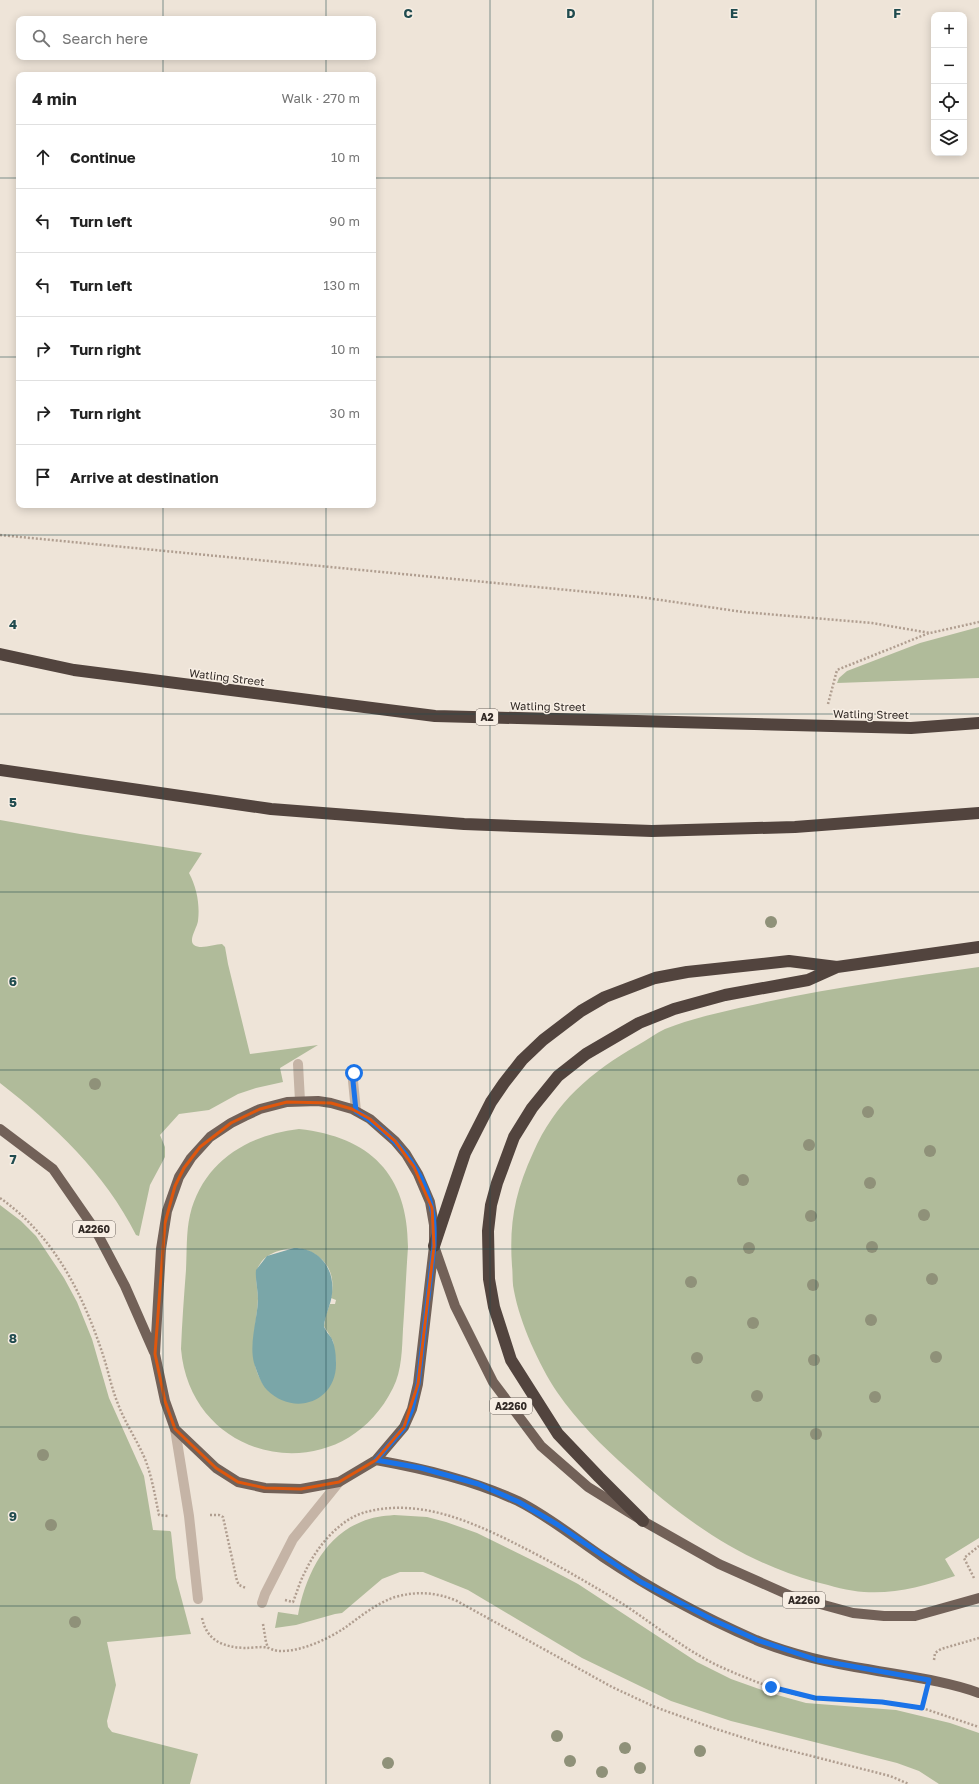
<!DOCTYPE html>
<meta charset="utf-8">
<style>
:root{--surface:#fff;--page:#f2f2f2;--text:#222;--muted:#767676;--line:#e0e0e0}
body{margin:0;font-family:"Golos Text",sans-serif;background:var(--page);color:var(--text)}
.controls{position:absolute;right:12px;top:12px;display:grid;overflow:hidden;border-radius:8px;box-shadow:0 2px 10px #0003}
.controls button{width:36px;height:36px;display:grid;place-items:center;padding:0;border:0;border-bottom:1px solid var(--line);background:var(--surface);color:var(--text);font:20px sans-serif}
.stop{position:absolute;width:12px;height:12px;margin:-9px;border:3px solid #1a73e8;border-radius:50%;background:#fff}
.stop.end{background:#1a73e8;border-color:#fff;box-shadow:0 1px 4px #0008}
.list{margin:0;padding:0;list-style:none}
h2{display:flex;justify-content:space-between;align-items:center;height:52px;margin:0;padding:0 16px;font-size:17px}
h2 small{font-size:13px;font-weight:400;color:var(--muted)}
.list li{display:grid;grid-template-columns:26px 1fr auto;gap:12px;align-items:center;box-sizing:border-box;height:64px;padding:0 16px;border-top:1px solid var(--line)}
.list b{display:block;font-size:15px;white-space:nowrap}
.list em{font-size:13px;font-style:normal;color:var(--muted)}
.icon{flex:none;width:22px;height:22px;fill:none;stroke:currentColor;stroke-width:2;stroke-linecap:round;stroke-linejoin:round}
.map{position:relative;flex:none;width:979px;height:1784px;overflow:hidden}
.search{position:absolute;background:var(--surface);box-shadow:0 2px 10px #0003;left:16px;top:16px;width:360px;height:44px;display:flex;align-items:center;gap:10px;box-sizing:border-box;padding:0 14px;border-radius:8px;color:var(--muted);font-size:15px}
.panel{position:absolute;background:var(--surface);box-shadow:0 2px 10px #0003;left:16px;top:72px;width:360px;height:436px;border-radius:8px}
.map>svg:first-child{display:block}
</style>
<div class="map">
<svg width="979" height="1784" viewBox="0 0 979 1784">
<rect width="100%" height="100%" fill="#eee4d8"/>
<path fill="#b0bb9a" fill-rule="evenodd" d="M 979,627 L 979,678 L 837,683 L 839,678 L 847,671 L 920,643 Z
M 0,820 L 80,834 L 202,853 L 189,873 C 197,888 200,905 198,921 C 197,928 188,940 194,945 C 201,950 214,944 222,944 L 225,947 L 228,964 L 250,1054 L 318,1045 L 280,1068 L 283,1082 L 256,1088 L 238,1094 L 209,1110 L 179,1114 L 160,1135 L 165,1147 L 165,1157 L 150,1185 L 139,1236 L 136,1235 C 105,1173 54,1125 0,1083 Z
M 979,967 L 979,1538 L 945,1559 L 955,1576 C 924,1586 897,1594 864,1592 C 848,1591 832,1586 816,1582 C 741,1561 685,1521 628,1469 C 602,1446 577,1421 557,1392 C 539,1365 520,1323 514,1291 C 512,1283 513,1274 512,1266 C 509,1223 515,1192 533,1153 C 555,1102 591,1072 638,1045 C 647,1040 656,1033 665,1029 C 695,1017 734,1009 766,1002 C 837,987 908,977 979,967 Z
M 299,1129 C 370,1137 408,1174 408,1247 C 406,1275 405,1302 403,1329 C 402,1348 402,1371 393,1388 C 341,1493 191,1465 181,1349 C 182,1322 184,1296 186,1270 C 187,1252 186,1232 190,1215 C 203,1162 247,1135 299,1129 ZM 298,1248 C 324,1253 337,1271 331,1298 L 336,1300 L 335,1304 L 330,1304 L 326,1315 L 324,1326 L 333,1341 L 336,1362 L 280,1399 C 241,1375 256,1336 258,1299 C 258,1288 253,1273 260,1264 C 267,1252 285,1248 298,1248 Z
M 0,1205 L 21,1221 L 36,1236 L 64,1278 L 77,1302 L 92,1339 L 109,1398 L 144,1476 L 153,1530 L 170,1531 L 171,1532 L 176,1578 L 191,1634 L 107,1642 L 116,1685 L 107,1721 L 108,1727 L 112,1732 L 198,1754 L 190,1784 L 0,1784 Z
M 394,1515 L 427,1517 L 446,1522 L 477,1533 L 544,1566 L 578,1584 L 697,1662 L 731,1679 L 770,1693 L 806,1703 L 896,1710 L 950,1723 L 979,1733 L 979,1784 L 939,1784 L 919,1771 L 897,1763 L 731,1721 L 671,1701 L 582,1658 L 468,1590 L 423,1572 L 400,1572 L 382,1579 L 342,1613 L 335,1614 L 296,1625 L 275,1628 L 278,1612 L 298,1615 C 305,1578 323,1537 361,1522 C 372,1517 383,1516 394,1515 Z"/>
<path fill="#7aa6a8" d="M 294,1248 C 320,1248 335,1269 332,1294 C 331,1305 325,1315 324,1326 C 325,1331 330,1335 332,1339 C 335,1346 336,1355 336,1363 C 337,1402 294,1417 267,1390 C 261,1384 257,1372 254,1363 C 249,1343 257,1321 258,1300 C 258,1290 255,1279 256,1270 L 267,1256 Z"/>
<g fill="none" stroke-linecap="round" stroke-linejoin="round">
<path stroke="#b09e90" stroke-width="2.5" stroke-dasharray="2 2" stroke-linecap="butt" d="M 0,535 L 640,597 L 743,612 L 872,623 L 930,633 L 979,622
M 828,704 L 837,670 L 929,633
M 0,1198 C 53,1235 82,1292 102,1352 C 108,1369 111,1387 118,1404 C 125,1423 137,1440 145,1459 C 152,1477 155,1496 159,1515 L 168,1516
M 210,1515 L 219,1515 L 223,1517 L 237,1581 L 239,1585 L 246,1588
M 974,1578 L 964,1558 L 979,1546
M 285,1600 L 293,1602 C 297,1592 300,1581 305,1572 C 316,1548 339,1519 366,1512 C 423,1497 479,1525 528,1550 C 561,1567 592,1585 623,1604 C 655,1625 686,1651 721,1667 C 750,1680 782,1693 814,1698 C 829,1700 845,1700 861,1700 C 882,1701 902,1704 922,1708 L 924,1700
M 202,1618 C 207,1641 223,1647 245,1648 C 252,1648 262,1646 269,1648 C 273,1650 277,1651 281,1651 C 303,1651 328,1639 346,1627 C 361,1616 377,1603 395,1597 C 417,1591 436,1592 457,1601 L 612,1687 L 655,1707 L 713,1728 L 760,1743 L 890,1776 L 909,1784
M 263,1624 L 266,1642 L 268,1648
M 934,1660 L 935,1653 L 941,1649 L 979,1638
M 922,1708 L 979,1727"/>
<path stroke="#c5b4a6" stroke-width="10" d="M 298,1064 L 300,1101
M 355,1070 L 353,1081 L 356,1111
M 175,1429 L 189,1516 L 198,1599
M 262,1603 L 265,1594 L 293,1539 L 339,1482"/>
<path stroke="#726158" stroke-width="10" d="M 0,1129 L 53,1169 L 96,1231 L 125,1286 L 154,1352
M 434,1246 L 418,1384 L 412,1409 L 404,1427 L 376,1460 L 339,1482 L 301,1489 L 265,1488 L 238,1482 L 216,1468 L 175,1429 L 165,1401 L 155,1354 L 161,1249 L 167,1211 L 179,1177 L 191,1158 L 210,1137 L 231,1123 L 245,1116 L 260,1109 L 287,1102 L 318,1101 L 331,1103 L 352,1109 L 370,1119 L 395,1141 L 406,1154 L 418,1174 L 430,1202 L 434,1225 L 434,1246 L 455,1306 L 493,1382 L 541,1446 L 588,1487 L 643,1521 L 719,1564 L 791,1596 L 853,1613 L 884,1616 L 915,1616 L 979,1598
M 376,1460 C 425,1469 472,1480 518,1501 C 548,1516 575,1538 603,1557 C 651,1589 703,1617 756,1640 C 791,1654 829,1663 867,1669 C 904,1676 943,1680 979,1693"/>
<path stroke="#52443e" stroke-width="12" d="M 0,654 L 74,670 L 435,716 L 911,728 L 979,723
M 0,770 L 271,809 L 464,824 L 652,831 L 795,827 L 979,813
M 434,1246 L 465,1153 L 491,1102 L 504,1083 L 522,1060 L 543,1040 L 581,1011 L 605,997 L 655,978 L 687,972 L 789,961 L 837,967 L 979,947
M 643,1521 L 599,1477 L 558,1434 L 511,1360 L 494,1307 L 489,1279 L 488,1231 L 491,1205 L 497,1183 L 514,1137 L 532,1108 L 558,1076 L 586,1054 L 639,1023 L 674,1009 L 725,995 L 808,980 L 837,967"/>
</g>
<g fill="#8f9179">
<circle cx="771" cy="922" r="6"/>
<circle cx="95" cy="1084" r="6"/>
<circle cx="868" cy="1112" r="6"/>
<circle cx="809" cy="1145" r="6"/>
<circle cx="930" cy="1151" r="6"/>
<circle cx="743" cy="1180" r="6"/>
<circle cx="870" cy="1183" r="6"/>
<circle cx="924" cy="1215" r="6"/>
<circle cx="811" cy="1216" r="6"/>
<circle cx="872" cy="1247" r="6"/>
<circle cx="749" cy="1248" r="6"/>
<circle cx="932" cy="1279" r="6"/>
<circle cx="691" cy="1282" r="6"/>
<circle cx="813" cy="1285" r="6"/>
<circle cx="871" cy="1320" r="6"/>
<circle cx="753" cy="1323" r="6"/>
<circle cx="936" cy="1357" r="6"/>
<circle cx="697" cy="1358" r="6"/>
<circle cx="814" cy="1360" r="6"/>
<circle cx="757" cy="1396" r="6"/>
<circle cx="875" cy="1397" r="6"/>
<circle cx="816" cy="1434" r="6"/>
<circle cx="43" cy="1455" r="6"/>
<circle cx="51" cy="1525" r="6"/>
<circle cx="75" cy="1622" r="6"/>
<circle cx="557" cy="1736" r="6"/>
<circle cx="625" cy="1748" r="6"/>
<circle cx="700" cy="1751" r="6"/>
<circle cx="570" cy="1761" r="6"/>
<circle cx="388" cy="1763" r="6"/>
<circle cx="640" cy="1768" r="6"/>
<circle cx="602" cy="1772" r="6"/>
</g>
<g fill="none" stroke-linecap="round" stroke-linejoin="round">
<path stroke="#1a73e8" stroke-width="5" d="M 354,1073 L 353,1081 L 356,1111 C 394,1134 426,1170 433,1215 C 435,1226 434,1236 434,1246 L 418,1384 L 412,1409 L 404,1428 L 376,1460 L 421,1468 L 478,1484 L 519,1502 L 558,1525 L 641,1582 L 711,1619 L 757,1640 L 817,1660 L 929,1680 L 922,1708 L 882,1702 L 815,1698 L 771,1687"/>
</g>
<path fill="none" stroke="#df570d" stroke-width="3" stroke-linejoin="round" d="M 287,1102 L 331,1103 L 352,1109 L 370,1119 L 395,1141 L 414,1167 L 432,1208 L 434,1246 L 418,1384 L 404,1427 L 376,1460 L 339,1482 L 301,1489 L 265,1488 L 238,1482 L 216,1468 L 175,1429 L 165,1401 L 155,1354 L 165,1223 L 175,1186 L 184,1168 L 200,1147 L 231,1123 L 260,1109 Z"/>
<path fill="none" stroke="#204b4f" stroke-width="1" stroke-opacity="0.55" d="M 163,0 L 163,19M 326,0 L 326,19M 490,0 L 490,1784M 653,0 L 653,1784M 816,0 L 816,1784M 163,57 L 163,75M 326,57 L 326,75M 0,178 L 19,178M 373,178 L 979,178M 0,357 L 19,357M 373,357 L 979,357M 163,505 L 163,1784M 326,505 L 326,1784M 0,535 L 979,535M 0,714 L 979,714M 0,892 L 979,892M 0,1070 L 979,1070M 0,1249 L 979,1249M 0,1427 L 979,1427M 0,1606 L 979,1606"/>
<g text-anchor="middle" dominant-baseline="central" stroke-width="3" stroke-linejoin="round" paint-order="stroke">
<g fill="#f7eee4" stroke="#6d655f" stroke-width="1">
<rect x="476" y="709" width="22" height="16" rx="3"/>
<rect x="73" y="1221" width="42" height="16" rx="3"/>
<rect x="490" y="1398" width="42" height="16" rx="3"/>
<rect x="783" y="1592" width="42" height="16" rx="3"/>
</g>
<g font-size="10" font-weight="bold" fill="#322a26">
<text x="487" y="717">A2</text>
<text x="94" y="1229">A2260</text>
<text x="511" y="1406">A2260</text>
<text x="804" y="1600">A2260</text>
</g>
<g font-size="11" fill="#322a26" stroke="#f7eee4">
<text transform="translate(227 677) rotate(7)">Watling Street</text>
<text transform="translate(548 706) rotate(1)">Watling Street</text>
<text transform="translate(871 714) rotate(1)">Watling Street</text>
</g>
</g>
<g font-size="13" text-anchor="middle" font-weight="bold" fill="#204b4f" stroke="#f7eee4" stroke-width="3" stroke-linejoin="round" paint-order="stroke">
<text x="408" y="18">C</text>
<text x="571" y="18">D</text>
<text x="734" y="18">E</text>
<text x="897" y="18">F</text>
<text x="13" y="629">4</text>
<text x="13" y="807">5</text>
<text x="13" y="986">6</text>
<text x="13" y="1164">7</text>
<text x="13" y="1343">8</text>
<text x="13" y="1521">9</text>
</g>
</svg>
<div class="controls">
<button>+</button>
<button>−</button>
<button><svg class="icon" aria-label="locate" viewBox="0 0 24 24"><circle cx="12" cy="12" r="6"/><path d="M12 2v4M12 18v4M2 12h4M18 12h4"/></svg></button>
<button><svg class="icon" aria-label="layers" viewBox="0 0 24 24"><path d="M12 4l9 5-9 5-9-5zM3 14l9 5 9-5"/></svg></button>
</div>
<div class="stop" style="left:354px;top:1073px"></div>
<div class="stop end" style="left:771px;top:1687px"></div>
<div class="search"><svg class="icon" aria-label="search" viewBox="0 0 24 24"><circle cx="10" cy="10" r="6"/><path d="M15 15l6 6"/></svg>Search here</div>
<section class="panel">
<h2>4 min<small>Walk · 270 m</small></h2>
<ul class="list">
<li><svg class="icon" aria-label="ahead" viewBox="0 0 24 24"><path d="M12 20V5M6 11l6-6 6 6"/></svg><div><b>Continue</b></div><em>10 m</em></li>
<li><svg class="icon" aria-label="left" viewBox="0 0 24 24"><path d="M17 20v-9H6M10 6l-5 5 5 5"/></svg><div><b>Turn left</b></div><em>90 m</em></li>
<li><svg class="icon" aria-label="left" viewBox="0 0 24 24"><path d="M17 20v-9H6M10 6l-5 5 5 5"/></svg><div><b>Turn left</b></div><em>130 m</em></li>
<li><svg class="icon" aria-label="right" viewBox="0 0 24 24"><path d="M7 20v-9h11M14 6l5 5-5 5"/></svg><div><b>Turn right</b></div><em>10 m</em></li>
<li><svg class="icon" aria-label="right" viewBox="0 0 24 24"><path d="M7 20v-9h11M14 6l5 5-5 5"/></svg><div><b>Turn right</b></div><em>30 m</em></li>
<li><svg class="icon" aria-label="arrive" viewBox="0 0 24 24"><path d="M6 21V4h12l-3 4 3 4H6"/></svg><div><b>Arrive at destination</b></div></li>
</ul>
</section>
</div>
